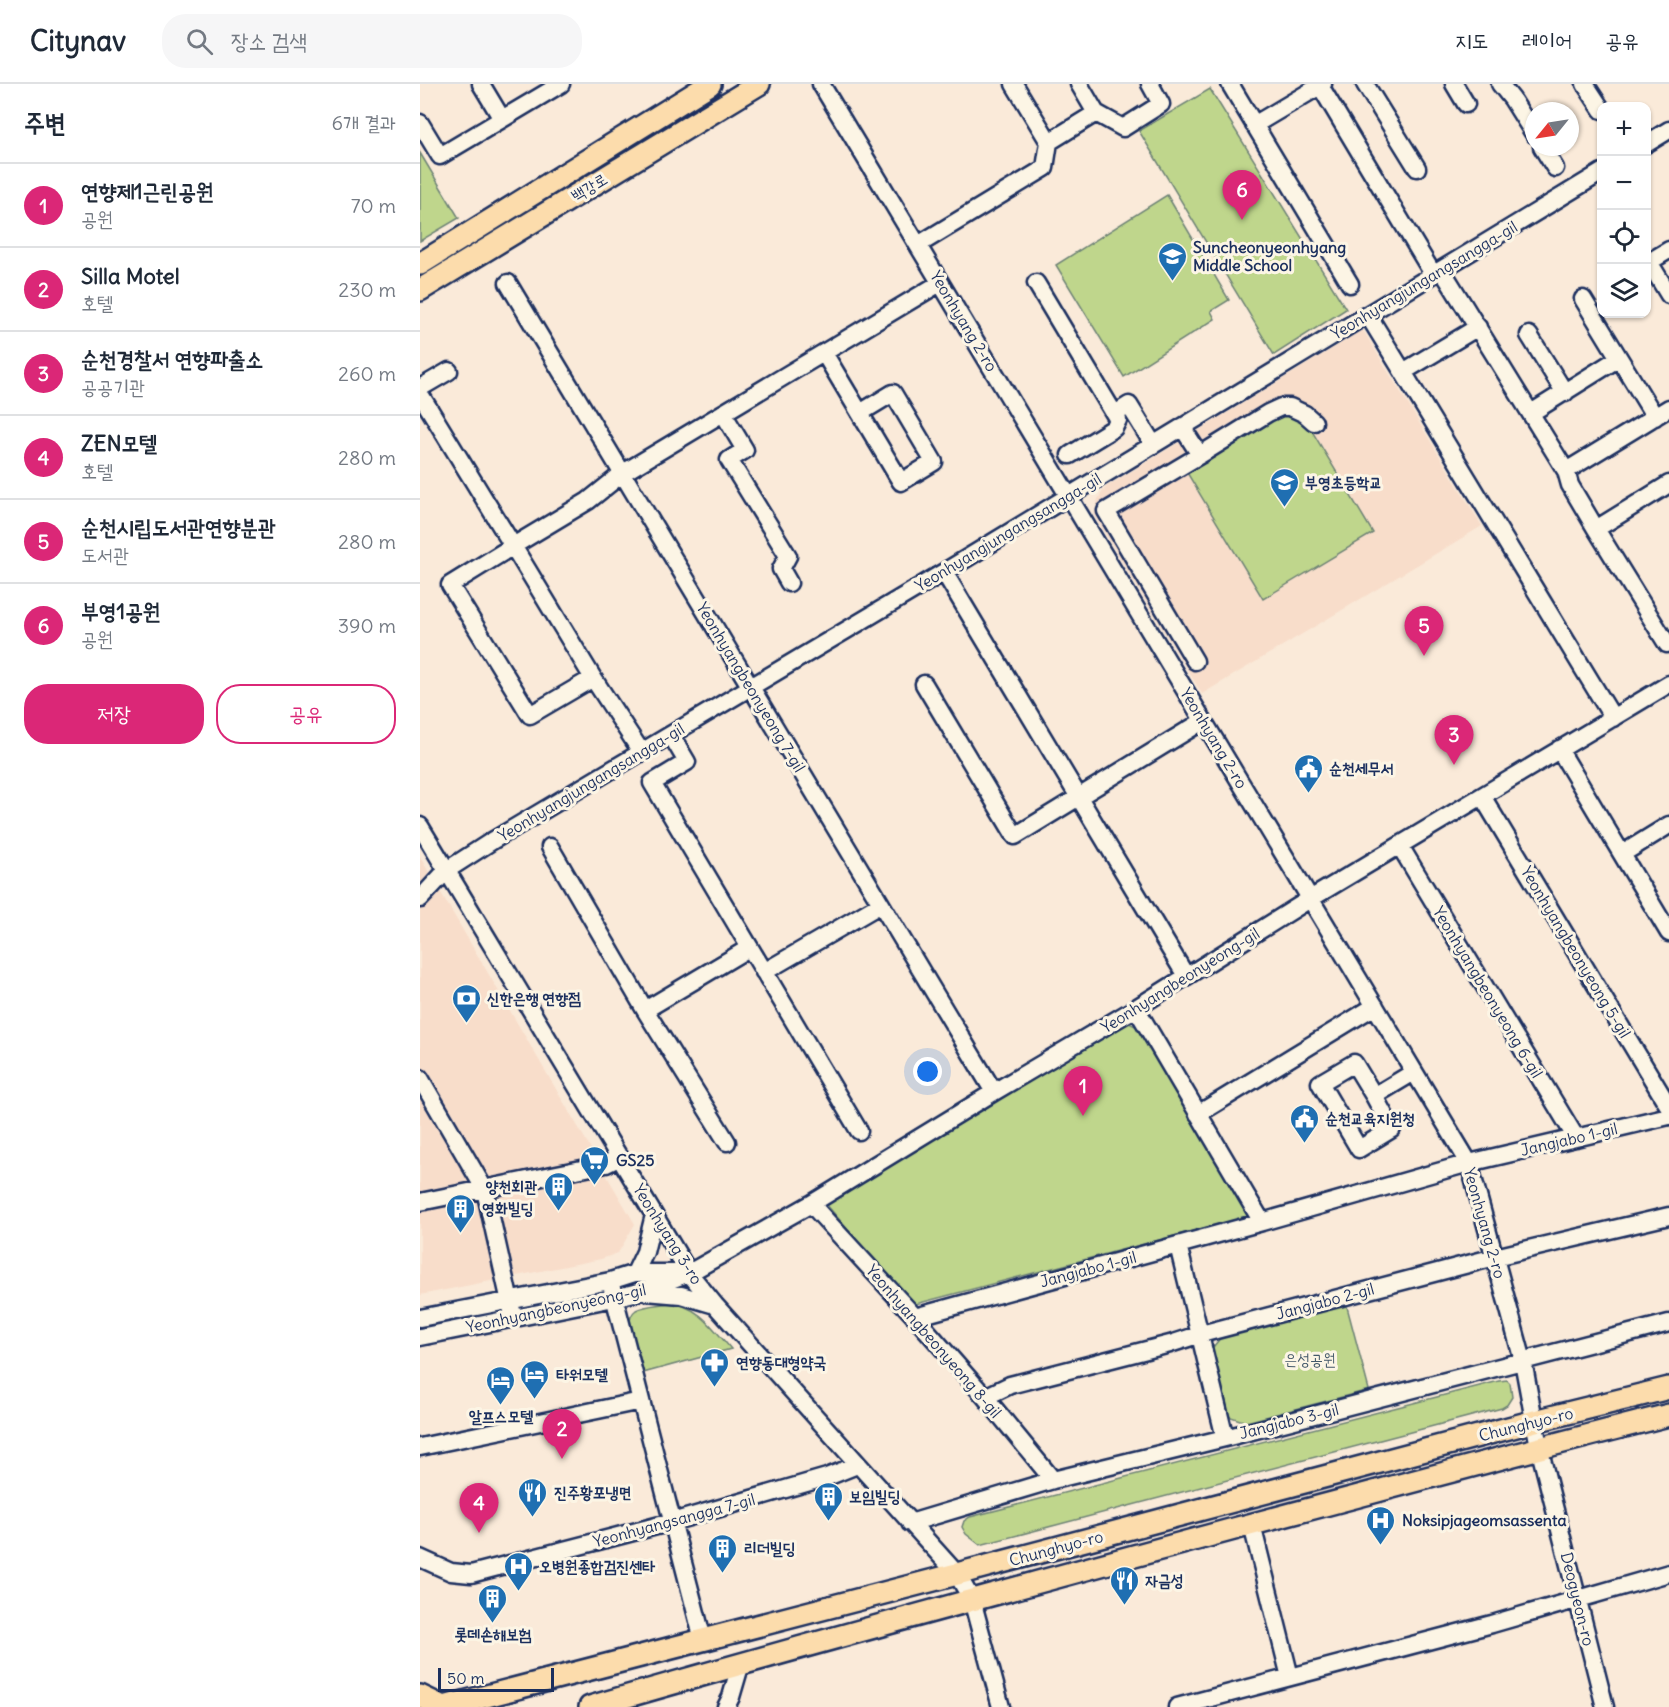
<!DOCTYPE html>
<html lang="ko">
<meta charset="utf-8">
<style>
:root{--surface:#fff;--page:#f6f6f7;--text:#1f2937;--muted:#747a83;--line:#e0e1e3;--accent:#db2777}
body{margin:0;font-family:Delius,"Poor Story",sans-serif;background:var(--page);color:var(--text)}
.controls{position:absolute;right:18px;top:18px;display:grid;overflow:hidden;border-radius:12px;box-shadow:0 2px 4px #0004}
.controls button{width:54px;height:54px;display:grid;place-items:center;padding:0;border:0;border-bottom:2px solid var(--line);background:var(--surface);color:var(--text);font:30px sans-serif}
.compass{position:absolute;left:1105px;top:18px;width:54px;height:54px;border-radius:50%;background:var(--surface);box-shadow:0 2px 4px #0004;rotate:240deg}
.scale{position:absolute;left:18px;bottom:15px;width:116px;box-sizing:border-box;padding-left:6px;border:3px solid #1b2f5e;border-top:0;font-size:16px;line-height:21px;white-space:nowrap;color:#1b2f5e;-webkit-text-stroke:4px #fcf5e5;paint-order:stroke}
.you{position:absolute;left:508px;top:988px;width:21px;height:21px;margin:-15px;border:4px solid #fff;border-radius:50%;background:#1a73e8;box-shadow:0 0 0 9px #1a73e833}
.badge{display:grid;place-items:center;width:39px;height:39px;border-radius:50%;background:var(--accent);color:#fff;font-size:20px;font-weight:700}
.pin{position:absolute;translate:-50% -50px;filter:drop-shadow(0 2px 3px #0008)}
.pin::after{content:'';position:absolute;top:32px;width:21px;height:18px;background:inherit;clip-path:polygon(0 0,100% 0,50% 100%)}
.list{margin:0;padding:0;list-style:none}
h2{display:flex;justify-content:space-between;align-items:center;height:78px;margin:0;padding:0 24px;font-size:26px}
h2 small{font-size:20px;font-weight:400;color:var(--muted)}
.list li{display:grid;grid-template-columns:39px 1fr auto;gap:18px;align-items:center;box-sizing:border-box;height:84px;padding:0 24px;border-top:2px solid var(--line)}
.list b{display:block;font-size:22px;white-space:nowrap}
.list p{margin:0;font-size:20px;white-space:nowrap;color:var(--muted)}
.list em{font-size:20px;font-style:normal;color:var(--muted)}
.actions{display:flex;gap:12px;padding:18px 24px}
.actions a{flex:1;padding:14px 0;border:2px solid var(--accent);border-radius:24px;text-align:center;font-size:21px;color:var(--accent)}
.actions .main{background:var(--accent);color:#fff}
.icon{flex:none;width:33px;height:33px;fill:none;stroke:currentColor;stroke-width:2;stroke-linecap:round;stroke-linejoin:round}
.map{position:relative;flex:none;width:1249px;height:1623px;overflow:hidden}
header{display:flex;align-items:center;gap:36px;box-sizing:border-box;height:84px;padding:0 30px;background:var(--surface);border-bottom:2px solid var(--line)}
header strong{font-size:28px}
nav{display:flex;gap:33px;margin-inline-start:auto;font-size:21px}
.search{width:420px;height:54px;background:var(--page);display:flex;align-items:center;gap:15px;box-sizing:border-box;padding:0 21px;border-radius:24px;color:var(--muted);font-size:22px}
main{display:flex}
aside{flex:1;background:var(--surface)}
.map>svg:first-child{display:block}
</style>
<header>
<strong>Citynav</strong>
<div class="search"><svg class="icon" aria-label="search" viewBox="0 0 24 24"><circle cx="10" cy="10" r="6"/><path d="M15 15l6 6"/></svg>장소 검색</div>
<nav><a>지도</a><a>레이어</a><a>공유</a></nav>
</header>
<main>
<aside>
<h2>주변<small>6개 결과</small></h2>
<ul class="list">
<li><span class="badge">1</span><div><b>연향제1근린공원</b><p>공원</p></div><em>70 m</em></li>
<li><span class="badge">2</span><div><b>Silla Motel</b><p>호텔</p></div><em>230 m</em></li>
<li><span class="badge">3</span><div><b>순천경찰서 연향파출소</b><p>공공기관</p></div><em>260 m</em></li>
<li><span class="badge">4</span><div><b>ZEN모텔</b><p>호텔</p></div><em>280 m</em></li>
<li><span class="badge">5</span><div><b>순천시립도서관연향분관</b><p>도서관</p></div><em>280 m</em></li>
<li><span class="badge">6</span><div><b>부영1공원</b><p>공원</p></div><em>390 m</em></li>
</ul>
<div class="actions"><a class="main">저장</a><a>공유</a></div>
</aside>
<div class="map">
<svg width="1249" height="1623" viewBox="0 0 1249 1623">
<rect width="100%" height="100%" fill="#faead9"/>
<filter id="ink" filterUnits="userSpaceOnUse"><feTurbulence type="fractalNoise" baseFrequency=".0167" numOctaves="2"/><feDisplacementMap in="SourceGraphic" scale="12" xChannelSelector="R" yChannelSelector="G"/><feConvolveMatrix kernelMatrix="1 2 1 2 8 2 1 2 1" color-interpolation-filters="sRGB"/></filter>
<g filter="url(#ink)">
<path fill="#f8ddca" d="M 943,246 L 1062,442 L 782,610 L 674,431 L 678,415 L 686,403 Z
M 0,773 L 215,1140 L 198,1169 L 181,1175 L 0,1211 Z"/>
<path fill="#bfd68c" stroke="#6d8275" stroke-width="1.5" d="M 790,5 L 926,225 L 854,271 L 719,47 Z
M 0,69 L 39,134 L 0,157 Z
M 747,111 L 809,216 L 791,227 L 795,235 L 704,293 L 636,181 Z
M 867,330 L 886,337 L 953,449 L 843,515 L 766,387 L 855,333 Z
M 707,938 L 722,945 L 830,1132 L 492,1221 L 406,1120 Z
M 249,1219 C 278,1221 293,1244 311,1265 L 223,1289 C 218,1274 200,1237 216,1226 C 225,1221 238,1221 249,1219 Z
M 926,1219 L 949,1306 L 826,1338 L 805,1331 L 789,1268 L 802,1252 Z
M 1087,1296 L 1090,1299 L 1092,1313 L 1087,1321 L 1082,1324 L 560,1461 L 546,1450 L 542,1443 L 544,1437 L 550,1433 L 1079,1297 Z"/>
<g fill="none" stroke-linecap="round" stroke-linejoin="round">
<defs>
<path id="minor" d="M 61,0 L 82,35
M 401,0 L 1049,1079 L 1103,1277 L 1119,1363 L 1185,1623
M 594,0 L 629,58 L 676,29 L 659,0
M 810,0 L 930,200
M 899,0 L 1013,190
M 945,0 L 997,84
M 1034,0 L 1046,20
M 1080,0 L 1092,15 L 1114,50
M 1165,0 L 1182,26
M 676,29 L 703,44 L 741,20 L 730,0
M 0,39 L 20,72 L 141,0
M 834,41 L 903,0
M 1226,60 L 1249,46
M 1122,63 L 1135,84
M 498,161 L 625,84 L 629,58
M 1249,166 L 1229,178 L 1249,211
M 1022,186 L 1146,387 L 1150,401 L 1176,445 L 1247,560
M 88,199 L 574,1008
M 616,199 L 698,336 L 694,344 L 650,371
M 1163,215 L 1235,333
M 948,231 L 983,288
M 1058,243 L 983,288 L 1193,634
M 1109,251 L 1145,309
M 404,269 L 481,398 L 514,378 L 473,309 L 440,329
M 0,304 L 29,287
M 0,310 L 93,462 L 30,501 L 110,631 L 173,594
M 303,329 L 325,366 L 309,376 L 368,472 L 361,485 L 369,499
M 1111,329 L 1199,274
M 695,330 L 709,321 L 733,360
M 762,343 L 780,371 L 848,329 L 861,323 L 870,323 L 885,330 L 894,338
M 1146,387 L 1249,324
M 1176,445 L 1249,400
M 524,488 L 766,892
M 775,577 L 686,427 L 780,371
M 504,600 L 595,752 L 783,637
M 251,651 L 267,678 L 232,699 L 439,1047
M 1139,665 L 1249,849
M 222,669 L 173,594 L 93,462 L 168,417 L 203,389 L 520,199
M 1062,712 L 1249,1023
M 0,742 L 269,1189 L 295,1221 L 537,1490 L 552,1516 L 581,1623
M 980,762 L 1156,1054
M 130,763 L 225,926 L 307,1058
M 1202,770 L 1249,741
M 0,815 L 27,786 L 72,757 L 524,488 L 1182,88
M 344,888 L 461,820
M 716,924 L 842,1138 L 1049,1079 L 1249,1032
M 225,926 L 329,864
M 0,994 L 65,1106 L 92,1227
M 954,1012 L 972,1045 L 939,1065 L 900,999 L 934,979 L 954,1012 L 994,988
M 778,1030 L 955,922
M 0,1118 L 186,1080 L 200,1073
M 391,1120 L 495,1233 L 565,1313 L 633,1396
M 758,1161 L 805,1354
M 215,1189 L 225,1168 L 234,1131
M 190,1197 L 283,1556
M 226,1208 L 261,1211 L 295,1221
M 495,1233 L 842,1138
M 0,1234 L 190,1197 L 215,1189 L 259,1189
M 0,1253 L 194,1214 L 222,1207 L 269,1189 L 391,1120 L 574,1008 L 716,924 L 890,815 L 1249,600
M 565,1313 L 590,1301 L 750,1260 L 781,1250 L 1075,1173 L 1249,1132
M 0,1363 L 221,1317
M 490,1439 L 633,1396 L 805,1354 L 1249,1239
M 832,1441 L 870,1593
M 0,1474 L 31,1488 L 51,1490 L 252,1438 L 407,1393 L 437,1381
M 306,1623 L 311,1613 L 321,1579
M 757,1623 L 1072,1540 L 1249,1489"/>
<path id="major" d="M 0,180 L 290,0
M 0,206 L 339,0
M 0,1612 L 23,1623
M 24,1623 L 537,1490 L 1115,1337 L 1249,1304
M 170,1623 C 384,1561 599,1503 814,1445 C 959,1407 1104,1367 1249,1331"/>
</defs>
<use href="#minor" stroke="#1b2f5e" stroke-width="21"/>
<use href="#major" stroke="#1b2f5e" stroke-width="26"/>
<use href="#minor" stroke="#fcf5e5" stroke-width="16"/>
<use href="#major" stroke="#fcdcac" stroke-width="21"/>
</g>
</g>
<defs>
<symbol id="school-pin" viewBox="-11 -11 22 30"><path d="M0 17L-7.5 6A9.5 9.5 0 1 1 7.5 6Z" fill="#1f6fb2" stroke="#fcf5e5"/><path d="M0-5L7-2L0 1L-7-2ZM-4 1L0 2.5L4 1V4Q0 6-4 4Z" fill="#fff"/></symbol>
<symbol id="civic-pin" viewBox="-11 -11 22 30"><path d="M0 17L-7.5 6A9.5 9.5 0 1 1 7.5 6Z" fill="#1f6fb2" stroke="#fcf5e5"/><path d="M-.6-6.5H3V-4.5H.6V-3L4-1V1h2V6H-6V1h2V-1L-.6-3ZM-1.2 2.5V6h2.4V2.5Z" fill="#fff"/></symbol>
<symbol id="bank-pin" viewBox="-11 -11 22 30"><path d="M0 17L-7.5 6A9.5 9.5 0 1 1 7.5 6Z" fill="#1f6fb2" stroke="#fcf5e5"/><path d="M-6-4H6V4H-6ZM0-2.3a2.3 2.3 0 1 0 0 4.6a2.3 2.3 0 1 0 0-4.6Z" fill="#fff"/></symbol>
<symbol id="supermarket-pin" viewBox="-11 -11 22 30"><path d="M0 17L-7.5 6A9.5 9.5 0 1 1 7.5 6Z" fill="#1f6fb2" stroke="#fcf5e5"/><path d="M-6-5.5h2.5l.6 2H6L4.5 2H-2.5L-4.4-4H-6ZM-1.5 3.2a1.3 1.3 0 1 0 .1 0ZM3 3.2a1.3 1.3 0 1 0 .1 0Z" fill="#fff"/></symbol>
<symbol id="building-pin" viewBox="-11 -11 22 30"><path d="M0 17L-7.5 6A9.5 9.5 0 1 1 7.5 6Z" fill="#1f6fb2" stroke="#fcf5e5"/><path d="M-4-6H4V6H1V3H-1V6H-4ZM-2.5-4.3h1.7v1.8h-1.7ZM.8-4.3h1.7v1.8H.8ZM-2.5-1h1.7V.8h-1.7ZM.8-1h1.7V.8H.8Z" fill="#fff"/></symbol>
<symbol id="pharmacy-pin" viewBox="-11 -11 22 30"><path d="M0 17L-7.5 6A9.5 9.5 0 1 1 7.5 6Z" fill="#1f6fb2" stroke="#fcf5e5"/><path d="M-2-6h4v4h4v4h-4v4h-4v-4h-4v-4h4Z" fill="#fff"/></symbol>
<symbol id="hotel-pin" viewBox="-11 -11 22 30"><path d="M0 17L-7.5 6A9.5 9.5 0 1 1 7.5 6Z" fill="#1f6fb2" stroke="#fcf5e5"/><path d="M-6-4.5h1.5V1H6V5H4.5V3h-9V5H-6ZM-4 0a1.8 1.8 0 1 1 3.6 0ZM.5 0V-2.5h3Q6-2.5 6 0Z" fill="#fff"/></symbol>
<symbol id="restaurant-pin" viewBox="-11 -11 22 30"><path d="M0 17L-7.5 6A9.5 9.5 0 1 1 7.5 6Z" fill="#1f6fb2" stroke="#fcf5e5"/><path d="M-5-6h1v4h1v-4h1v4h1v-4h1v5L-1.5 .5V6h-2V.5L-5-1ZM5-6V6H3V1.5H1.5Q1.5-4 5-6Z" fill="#fff"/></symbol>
<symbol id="hospital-pin" viewBox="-11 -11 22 30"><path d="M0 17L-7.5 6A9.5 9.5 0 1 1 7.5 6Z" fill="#1f6fb2" stroke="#fcf5e5"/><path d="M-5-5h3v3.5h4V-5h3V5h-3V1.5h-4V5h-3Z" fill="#fff"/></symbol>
</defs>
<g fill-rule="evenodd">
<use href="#school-pin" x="736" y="156" width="33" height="45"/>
<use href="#school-pin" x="848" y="382" width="33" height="45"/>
<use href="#civic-pin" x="872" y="668" width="33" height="45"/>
<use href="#bank-pin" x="30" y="898" width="33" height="45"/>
<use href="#civic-pin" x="868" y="1018" width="33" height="45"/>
<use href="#supermarket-pin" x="158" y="1060" width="33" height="45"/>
<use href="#building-pin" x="122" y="1086" width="33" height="45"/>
<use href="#building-pin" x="24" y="1108" width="33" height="45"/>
<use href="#pharmacy-pin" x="278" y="1262" width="33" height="45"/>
<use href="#hotel-pin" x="98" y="1274" width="33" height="45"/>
<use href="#hotel-pin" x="64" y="1280" width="33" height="45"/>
<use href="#restaurant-pin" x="96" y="1392" width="33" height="45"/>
<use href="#building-pin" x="392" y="1396" width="33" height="45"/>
<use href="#hospital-pin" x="944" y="1420" width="33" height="45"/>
<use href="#building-pin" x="286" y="1448" width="33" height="45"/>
<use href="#hospital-pin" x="82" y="1466" width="33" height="45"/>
<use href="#restaurant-pin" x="688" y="1480" width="33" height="45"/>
<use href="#building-pin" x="56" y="1498" width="33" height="45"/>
</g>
<g text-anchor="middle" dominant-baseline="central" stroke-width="6" stroke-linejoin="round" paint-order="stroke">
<g font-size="16" fill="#1b2f5e" stroke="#fcf5e5">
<text transform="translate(169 103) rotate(-31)">백강로</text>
<text transform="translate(1004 196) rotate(-31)">Yeonhyangjungangsangga-gil</text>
<text transform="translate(544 237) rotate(59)">Yeonhyang 2-ro</text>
<text transform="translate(588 448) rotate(-31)">Yeonhyangjungangsangga-gil</text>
<text transform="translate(331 603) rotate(59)">Yeonhyangbeonyeong 7-gil</text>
<text transform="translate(794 654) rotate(59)">Yeonhyang 2-ro</text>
<text transform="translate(171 698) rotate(-31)">Yeonhyangjungangsangga-gil</text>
<text transform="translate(1156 868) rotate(59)">Yeonhyangbeonyeong 5-gil</text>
<text transform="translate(760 896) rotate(-32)">Yeonhyangbeonyeong-gil</text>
<text transform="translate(1068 908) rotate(59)">Yeonhyangbeonyeong 6-gil</text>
<text transform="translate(1149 1055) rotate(-13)">Jangjabo 1-gil</text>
<text transform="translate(1065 1139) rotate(74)">Yeonhyang 2-ro</text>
<text transform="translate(248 1150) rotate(58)">Yeonhyang 3-ro</text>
<text transform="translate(668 1185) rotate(-15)">Jangjabo 1-gil</text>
<text transform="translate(905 1217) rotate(-15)">Jangjabo 2-gil</text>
<text transform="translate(136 1224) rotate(-12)">Yeonhyangbeonyeong-gil</text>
<text transform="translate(514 1257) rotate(49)">Yeonhyangbeonyeong 8-gil</text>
<text transform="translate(869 1337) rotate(-14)">Jangjabo 3-gil</text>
<text transform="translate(1106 1340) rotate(-14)">Chunghyo-ro</text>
<text transform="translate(254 1436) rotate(-15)">Yeonhyangsangga 7-gil</text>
<text transform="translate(636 1464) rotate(-15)">Chunghyo-ro</text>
<text transform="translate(1158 1515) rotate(76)">Deogyeon-ro</text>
</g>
<g font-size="16" font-weight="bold" fill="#1b2f5e" stroke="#fcf5e5" text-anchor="start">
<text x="773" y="163">Suncheonyeonhyang<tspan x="773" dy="18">Middle School</tspan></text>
<text x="885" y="398">부영초등학교</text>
<text x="909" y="684">순천세무서</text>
<text x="67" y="914">신한은행 연향점</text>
<text x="905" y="1034">순천교육지원청</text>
<text x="196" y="1076">GS25</text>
<text x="117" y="1102" text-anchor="end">양천회관</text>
<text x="62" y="1124">영화빌딩</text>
<text x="316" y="1278">연향동대형약국</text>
<text x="136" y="1290">타워모텔</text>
<text x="81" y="1332" text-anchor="middle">알프스모텔</text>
<text x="134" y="1408">진주황포냉면</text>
<text x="429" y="1412">보임빌딩</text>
<text x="982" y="1436">Noksipjageomsassenta</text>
<text x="324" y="1464">리더빌딩</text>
<text x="119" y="1482">오병원종합검진센타</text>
<text x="725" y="1496">자금성</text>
<text x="73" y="1550" text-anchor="middle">롯데손해보험</text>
</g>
<g font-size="16" fill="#44596a" stroke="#fcf5e5">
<text x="890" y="1275">은성공원</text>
</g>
</g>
</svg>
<div class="controls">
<button>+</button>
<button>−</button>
<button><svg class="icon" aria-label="locate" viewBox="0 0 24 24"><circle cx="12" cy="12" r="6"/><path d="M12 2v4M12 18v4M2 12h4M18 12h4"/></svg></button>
<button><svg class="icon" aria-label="layers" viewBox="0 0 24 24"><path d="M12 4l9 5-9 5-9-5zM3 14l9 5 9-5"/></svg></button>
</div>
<svg class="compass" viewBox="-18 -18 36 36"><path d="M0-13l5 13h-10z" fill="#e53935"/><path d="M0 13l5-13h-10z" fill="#747a83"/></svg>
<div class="scale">50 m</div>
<div class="you"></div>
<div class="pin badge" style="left:663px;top:1032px">1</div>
<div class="pin badge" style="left:142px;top:1375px">2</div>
<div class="pin badge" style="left:1034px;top:681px">3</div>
<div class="pin badge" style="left:59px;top:1449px">4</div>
<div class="pin badge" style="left:1004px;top:572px">5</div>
<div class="pin badge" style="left:822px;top:136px">6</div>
</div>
</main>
